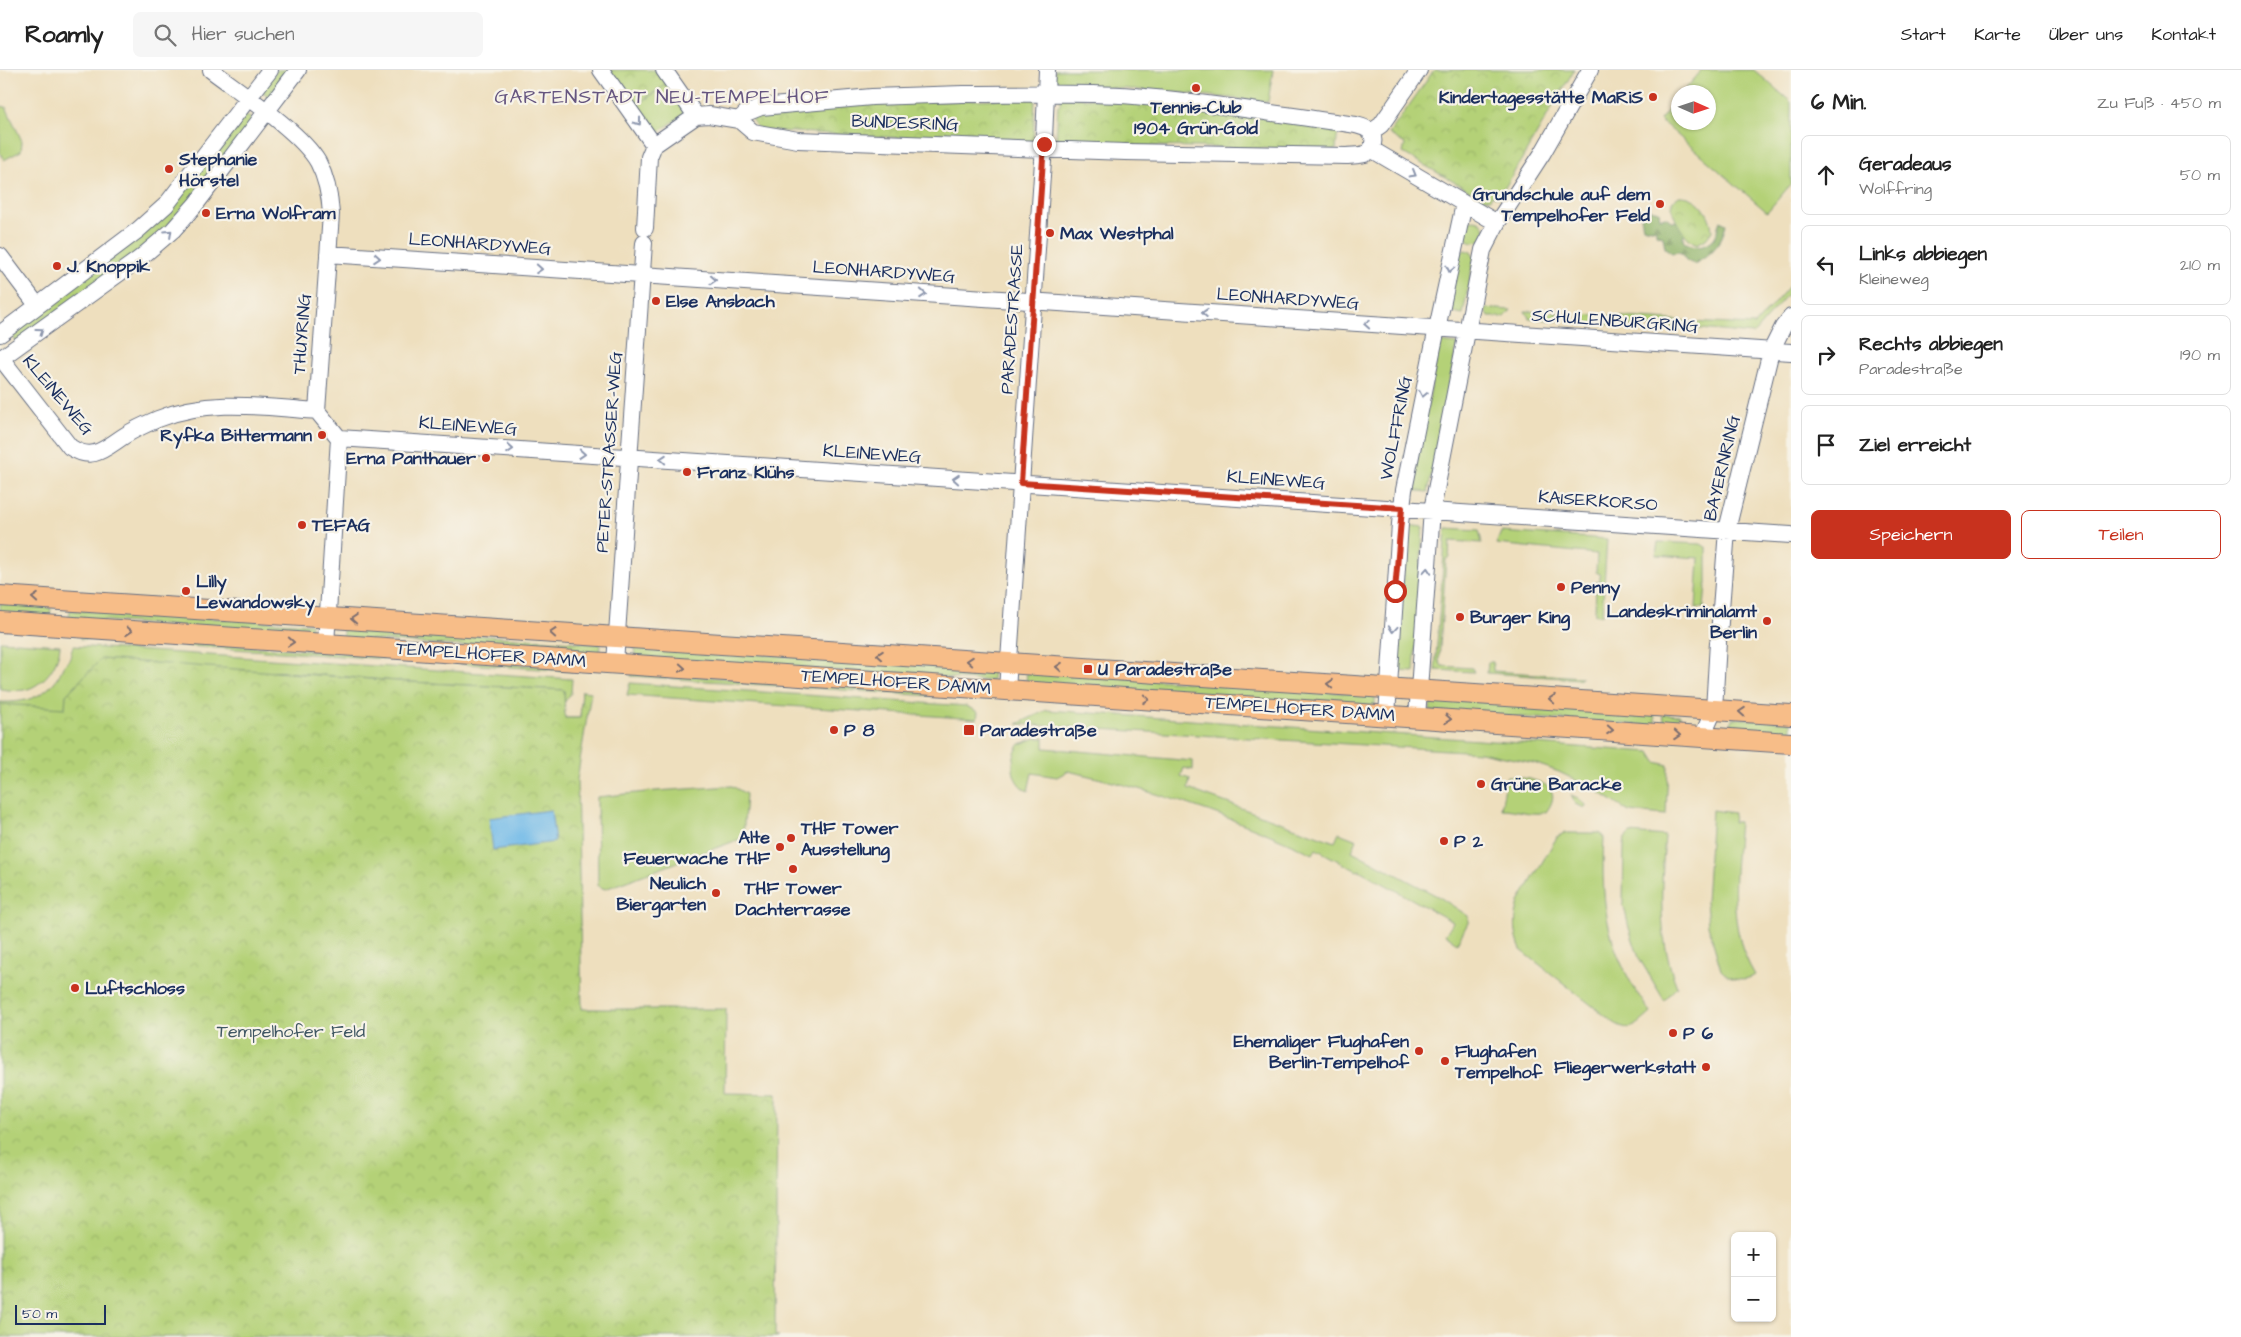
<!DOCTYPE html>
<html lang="de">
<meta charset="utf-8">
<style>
:root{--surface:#fff;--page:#f6f6f6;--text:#222;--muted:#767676;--line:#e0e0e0;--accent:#c8321e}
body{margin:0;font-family:"Architects Daughter",sans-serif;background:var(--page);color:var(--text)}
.controls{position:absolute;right:15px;bottom:15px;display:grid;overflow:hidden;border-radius:8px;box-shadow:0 1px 4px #0004}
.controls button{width:45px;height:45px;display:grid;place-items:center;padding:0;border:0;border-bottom:1px solid var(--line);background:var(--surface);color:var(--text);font:25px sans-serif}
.compass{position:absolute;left:1671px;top:15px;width:45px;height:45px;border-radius:50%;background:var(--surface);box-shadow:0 1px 4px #0004;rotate:93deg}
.scale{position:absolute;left:15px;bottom:12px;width:91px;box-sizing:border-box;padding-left:5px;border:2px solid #1b2f5e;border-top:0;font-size:14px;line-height:18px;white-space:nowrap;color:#1b2f5e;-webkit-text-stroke:4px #f7f3e8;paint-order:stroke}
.stop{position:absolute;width:15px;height:15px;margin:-11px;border:4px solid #c8321e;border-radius:50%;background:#fff}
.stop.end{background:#c8321e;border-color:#fff;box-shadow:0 1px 5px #0008}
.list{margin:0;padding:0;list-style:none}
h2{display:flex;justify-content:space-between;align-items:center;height:65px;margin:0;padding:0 20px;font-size:21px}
h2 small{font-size:16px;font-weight:400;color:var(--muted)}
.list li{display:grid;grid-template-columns:32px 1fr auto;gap:15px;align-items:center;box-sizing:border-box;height:80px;margin:0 10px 10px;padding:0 10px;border:1px solid var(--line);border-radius:8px}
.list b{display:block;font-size:19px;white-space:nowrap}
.list p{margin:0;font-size:16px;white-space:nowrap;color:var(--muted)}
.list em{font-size:16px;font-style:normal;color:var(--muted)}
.actions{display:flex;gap:10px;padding:15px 20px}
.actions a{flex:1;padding:11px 0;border:1px solid var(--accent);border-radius:8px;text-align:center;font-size:18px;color:var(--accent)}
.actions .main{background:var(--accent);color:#fff}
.icon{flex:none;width:28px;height:28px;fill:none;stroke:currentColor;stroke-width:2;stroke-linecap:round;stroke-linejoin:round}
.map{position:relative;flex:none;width:1791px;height:1267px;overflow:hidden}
header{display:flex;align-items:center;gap:30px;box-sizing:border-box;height:70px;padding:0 25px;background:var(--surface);border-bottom:1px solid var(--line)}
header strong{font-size:24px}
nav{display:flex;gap:28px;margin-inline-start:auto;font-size:18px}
.search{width:350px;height:45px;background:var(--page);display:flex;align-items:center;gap:12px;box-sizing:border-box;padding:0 18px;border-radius:8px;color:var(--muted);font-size:19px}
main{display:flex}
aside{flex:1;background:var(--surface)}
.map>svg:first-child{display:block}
</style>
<header>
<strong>Roamly</strong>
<div class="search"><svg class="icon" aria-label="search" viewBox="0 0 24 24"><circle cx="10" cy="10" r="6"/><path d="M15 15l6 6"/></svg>Hier suchen</div>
<nav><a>Start</a><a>Karte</a><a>Über uns</a><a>Kontakt</a></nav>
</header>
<main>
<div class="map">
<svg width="1791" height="1267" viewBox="0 0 1791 1267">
<defs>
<pattern id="forest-firs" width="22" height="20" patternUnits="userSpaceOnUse" patternTransform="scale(1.25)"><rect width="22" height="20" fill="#8fb368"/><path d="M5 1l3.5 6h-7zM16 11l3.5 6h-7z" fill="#749259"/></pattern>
<pattern id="park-crowns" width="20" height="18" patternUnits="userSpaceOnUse" patternTransform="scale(1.25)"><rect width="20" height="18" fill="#b4d177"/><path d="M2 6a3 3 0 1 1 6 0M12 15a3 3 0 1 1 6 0" fill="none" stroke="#9ab469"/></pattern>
</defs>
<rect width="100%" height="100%" fill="#f7f3e8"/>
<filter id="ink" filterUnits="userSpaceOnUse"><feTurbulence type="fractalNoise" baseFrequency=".02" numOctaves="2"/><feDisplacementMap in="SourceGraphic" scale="10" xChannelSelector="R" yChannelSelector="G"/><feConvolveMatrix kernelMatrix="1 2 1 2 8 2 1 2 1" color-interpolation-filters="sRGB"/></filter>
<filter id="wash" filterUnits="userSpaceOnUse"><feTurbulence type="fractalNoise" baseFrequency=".0096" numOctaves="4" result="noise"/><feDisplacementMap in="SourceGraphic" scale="20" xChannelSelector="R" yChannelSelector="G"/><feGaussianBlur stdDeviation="1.12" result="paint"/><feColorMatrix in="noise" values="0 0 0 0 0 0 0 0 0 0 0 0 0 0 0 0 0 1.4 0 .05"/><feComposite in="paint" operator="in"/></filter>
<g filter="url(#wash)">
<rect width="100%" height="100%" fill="#eedfbe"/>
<path fill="#b4d177" stroke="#68806a" d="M 277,0 L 292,0 L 270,28 L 261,20 Z
M 1055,0 L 1273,0 L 1268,32 L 1182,23 L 1061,14 L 1055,8 Z
M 1702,0 L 1754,0 L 1791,32 L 1791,114 L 1767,142 L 1660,50 L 1678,28 L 1678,52 L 1708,52 L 1708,22 L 1683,22 Z
M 668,13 L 685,42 L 683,45 L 656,64 L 632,39 Z
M 0,36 L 6,37 L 22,71 L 21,81 L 4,90 L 0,83 Z
M 243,43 L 253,50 L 201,119 L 159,165 L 17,272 L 10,263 L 121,179 Z
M1463 161a11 11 0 1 1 22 0a11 11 0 1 1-22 0Z
M 1465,180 L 1471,182 L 1474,187 L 1463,244 L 1447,241 L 1461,182 Z
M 1791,214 L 1791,220 L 1753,264 L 1690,258 L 1690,252 L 1755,255 Z
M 1484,238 L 1511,240 L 1505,247 L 1489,247 Z
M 1525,241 L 1558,243 L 1558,251 L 1529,248 Z
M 1581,244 L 1685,251 L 1685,258 L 1580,253 Z
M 1440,272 L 1457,274 L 1428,422 L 1411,420 Z
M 1407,455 L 1423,457 L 1414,602 L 1396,601 Z
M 1446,458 L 1479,460 L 1482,473 L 1450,471 L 1449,487 L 1446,489 L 1439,591 L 1442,596 L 1472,598 L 1474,602 L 1435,600 Z
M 1501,462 L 1607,469 L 1602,545 L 1595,544 L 1596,512 L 1600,511 L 1600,504 L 1596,502 L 1597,484 L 1496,474 Z
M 1658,472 L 1701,474 L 1707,478 L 1707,515 L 1706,515 L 1704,538 L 1696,538 L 1699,488 L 1656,485 Z
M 0,533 L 51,538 L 50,547 L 0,544 Z
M 70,540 L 311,554 L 310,566 L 69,548 Z
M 343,556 L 601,574 L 600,585 L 343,568 Z
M 80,565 L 572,598 L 572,601 L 80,569 Z
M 0,571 L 60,575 C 59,593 46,613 28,619 C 19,622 9,620 0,619 Z
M 73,576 L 572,609 L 571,623 L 564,633 L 564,620 L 410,612 L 273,601 L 561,648 L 580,648 L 582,621 L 581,646 L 573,659 L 0,647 L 0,632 C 24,633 44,628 58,607 C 62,601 62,595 69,591 Z
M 635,576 L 993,600 L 992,611 L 634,587 Z
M 1488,592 L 1493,592 L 1493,601 L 1581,607 L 1581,609 L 1487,603 Z
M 1027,601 L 1375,625 L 1375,637 L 1026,614 Z
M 632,602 L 979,625 L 979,629 L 631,606 Z
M 630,613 L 966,636 L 978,642 L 977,649 L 627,625 Z
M 1431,628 L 1654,643 L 1656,656 L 1430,641 Z
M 1047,640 L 1650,682 L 1656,692 L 1668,695 L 1666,745 L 1629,742 L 1596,720 L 1559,702 L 1534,693 L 1480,682 L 1017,654 Z
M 1663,644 L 1680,645 L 1680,658 L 1665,657 Z
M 1732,648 L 1791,652 L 1791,666 L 1731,662 Z
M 1036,668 L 1044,668 L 1044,678 L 1193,691 L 1193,700 L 1184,698 L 1181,706 L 1190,709 L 1188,719 L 1335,772 L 1339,763 L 1357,770 L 1352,781 L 1441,828 L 1468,846 L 1468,853 L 1457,873 L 1445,865 L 1453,852 L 1359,800 L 1357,801 L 1316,779 L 1313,784 C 1235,747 1152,720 1068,701 L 1057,707 L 1032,703 L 1028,721 C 1010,713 1009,689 1020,674 Z
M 1507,706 C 1527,708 1569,712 1546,742 C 1530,746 1517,739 1501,739 Z
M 732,716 L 746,724 L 743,768 L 605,819 L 598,816 L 597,727 L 656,721 Z
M 1571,725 L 1578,728 L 1586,735 L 1585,738 L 1575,734 Z
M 1712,740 L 1734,743 L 1733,752 L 1739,752 C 1735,804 1726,858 1755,905 C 1745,912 1729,909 1721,900 L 1708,855 L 1706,832 Z
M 1564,763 L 1600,763 L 1604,768 C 1600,839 1608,885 1651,943 C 1637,955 1631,964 1613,952 L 1521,880 C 1514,864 1514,849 1519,832 L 1557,767 Z
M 1630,763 L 1665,766 C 1661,819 1657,866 1677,917 L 1664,930 L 1639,888 L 1629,858 L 1623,832 L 1624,775 L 1625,768 Z"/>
<path fill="url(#forest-firs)" stroke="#557163" d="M 1650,139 L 1659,141 L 1660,148 L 1666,147 L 1671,151 L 1680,152 L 1686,160 L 1683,167 L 1684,172 C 1695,178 1707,177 1715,167 C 1718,163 1717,156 1720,151 L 1726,154 C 1723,172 1711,186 1694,194 L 1687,191 L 1680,182 L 1672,183 L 1665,178 L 1663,166 L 1656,164 L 1656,160 L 1643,157 L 1641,147 L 1643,140 Z"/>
<path fill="url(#park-crowns)" stroke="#68806a" d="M 604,0 L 659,0 L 668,13 L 632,38 Z
M 1434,0 L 1574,0 L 1499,128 L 1492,125 L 1490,129 L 1482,128 L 1403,83 L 1405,74 L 1389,64 Z
M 1061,27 L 1115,30 L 1338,57 L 1336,80 L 1056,74 L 1058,35 L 1060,35 Z
M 1035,28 L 1033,75 L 759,60 L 749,46 L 836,34 Z
M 1679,126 C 1698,125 1711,144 1712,161 L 1706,169 L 1697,174 C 1685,170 1670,145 1672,132 Z
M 101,589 L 410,612 L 564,620 L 565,648 L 580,648 L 582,621 L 591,622 L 577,710 L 582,939 L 726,939 L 725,1023 L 777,1024 L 775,1265 L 779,1267 L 0,1267 L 0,634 L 65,638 L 66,625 Z"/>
<path fill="#70b9e8" stroke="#4674a3" d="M 551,740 L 555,772 L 493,780 L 489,748 Z"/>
</g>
<g filter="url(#ink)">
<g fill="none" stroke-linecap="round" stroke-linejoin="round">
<defs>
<path id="minor" d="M 211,0 C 240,22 301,62 318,92 C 327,109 330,126 331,144 L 317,341 L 339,368 L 326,574
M 601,0 L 654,75
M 664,0 L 696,46
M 963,24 C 1020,24 1077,22 1134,26 C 1208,32 1282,45 1356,55 C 1359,56 1364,57 1367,59 C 1376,64 1375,78 1367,83 C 1362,86 1353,85 1347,86 L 1125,82 L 798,70 L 753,62 L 739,50 L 746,43 L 761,37 L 872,27 Z
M 696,46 L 709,45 L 739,50
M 1371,62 L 1381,55 L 1419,0
M 1371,79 L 1497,153
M 645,158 L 649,87 L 654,75 L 696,46
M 328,184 L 1791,282
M 0,186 L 37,235
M 0,264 L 138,160 L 166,135 L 270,0
M 0,287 L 70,377 C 93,392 104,379 124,366 C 135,359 146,354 158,349 C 209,328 263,337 317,341
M 0,289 L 139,189 L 173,160 L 196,134 L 298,0
M 339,368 L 1791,465
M 1719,565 L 1727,460 L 1771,281 L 1783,257 L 1791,247
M 615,593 L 644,173
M 1007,620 L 1043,91 L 1047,0
M 1387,645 L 1400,454 L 1404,420 L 1433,277 L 1464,134
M 1417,647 L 1432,440 L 1483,180 L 1497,153 L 1542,84 L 1590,0
M 1702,667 L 1714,640 L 1718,572"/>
<path id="major" d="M 0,526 L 1791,645
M 0,552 L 1791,673"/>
</defs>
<use href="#minor" stroke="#656d80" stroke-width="18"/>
<use href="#major" stroke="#656d80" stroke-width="22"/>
<use href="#minor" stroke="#fff" stroke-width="16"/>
<use href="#major" stroke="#f7bd88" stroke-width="20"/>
</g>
<defs><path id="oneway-chevron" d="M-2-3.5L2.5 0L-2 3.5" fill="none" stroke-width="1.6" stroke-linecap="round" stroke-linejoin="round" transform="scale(1.25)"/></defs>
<g stroke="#8d97ae">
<use href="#oneway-chevron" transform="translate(638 52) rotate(54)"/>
<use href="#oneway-chevron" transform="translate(1413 104) rotate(30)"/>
<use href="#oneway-chevron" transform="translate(169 163) rotate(-43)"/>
<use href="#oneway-chevron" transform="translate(377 188) rotate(4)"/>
<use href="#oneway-chevron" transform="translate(539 199) rotate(4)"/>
<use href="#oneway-chevron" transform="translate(1450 199) rotate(102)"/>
<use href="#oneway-chevron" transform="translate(713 210) rotate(4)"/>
<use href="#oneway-chevron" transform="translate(923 224) rotate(4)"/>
<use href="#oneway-chevron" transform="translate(1205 243) rotate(-176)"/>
<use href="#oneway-chevron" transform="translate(1367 254) rotate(-176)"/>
<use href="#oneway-chevron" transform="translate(40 261) rotate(-36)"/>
<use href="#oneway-chevron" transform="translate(1423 324) rotate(101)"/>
<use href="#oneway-chevron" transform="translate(510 379) rotate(4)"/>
<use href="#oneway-chevron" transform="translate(582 384) rotate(4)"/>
<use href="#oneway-chevron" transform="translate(663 389) rotate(-176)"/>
<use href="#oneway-chevron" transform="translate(956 409) rotate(-176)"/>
<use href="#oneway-chevron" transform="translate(1427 501) rotate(-86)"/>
<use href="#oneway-chevron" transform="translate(1393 559) rotate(94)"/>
</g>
<g stroke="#7e6f71">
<use href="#oneway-chevron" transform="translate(35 528) rotate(-176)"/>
<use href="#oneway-chevron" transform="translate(354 549) rotate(-176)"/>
<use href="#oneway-chevron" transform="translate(129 561) rotate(4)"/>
<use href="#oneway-chevron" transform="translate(553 563) rotate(-176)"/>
<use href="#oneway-chevron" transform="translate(291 572) rotate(4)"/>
<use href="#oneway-chevron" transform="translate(880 585) rotate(-176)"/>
<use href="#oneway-chevron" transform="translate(970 591) rotate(-176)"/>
<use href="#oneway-chevron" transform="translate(1059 597) rotate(-176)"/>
<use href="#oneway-chevron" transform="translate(682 598) rotate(4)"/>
<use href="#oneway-chevron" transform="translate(1330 614) rotate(-176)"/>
<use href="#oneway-chevron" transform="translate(1146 629) rotate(4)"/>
<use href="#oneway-chevron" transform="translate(1552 629) rotate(-176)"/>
<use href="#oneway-chevron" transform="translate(1742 642) rotate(-176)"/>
<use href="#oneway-chevron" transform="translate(1448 649) rotate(4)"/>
<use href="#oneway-chevron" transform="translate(1610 660) rotate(4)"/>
<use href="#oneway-chevron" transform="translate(1677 665) rotate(4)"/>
</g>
</g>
<g fill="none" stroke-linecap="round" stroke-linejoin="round" filter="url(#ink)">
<path stroke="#c8321e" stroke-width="6" d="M 1044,74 L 1021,413 L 1402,438 L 1395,521"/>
</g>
<g fill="#c8321e" stroke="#f7f3e8" stroke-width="2">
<circle cx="1196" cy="18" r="5"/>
<circle cx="1653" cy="27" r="5"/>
<circle cx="169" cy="99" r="5"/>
<circle cx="1660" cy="134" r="5"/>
<circle cx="206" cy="143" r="5"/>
<circle cx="1050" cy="163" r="5"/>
<circle cx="57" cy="196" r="5"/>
<circle cx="656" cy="231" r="5"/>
<circle cx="322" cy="365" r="5"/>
<circle cx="486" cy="388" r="5"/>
<circle cx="687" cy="402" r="5"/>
<circle cx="302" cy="455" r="5"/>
<circle cx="1561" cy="517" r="5"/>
<circle cx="186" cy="521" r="5"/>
<circle cx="1460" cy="547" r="5"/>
<circle cx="1767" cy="551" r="5"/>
<rect x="1083" y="594" width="10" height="10" rx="2.5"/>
<circle cx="834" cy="660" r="5"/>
<rect x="963" y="654" width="12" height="12" rx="2.5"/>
<circle cx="1481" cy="714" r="5"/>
<circle cx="791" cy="768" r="5"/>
<circle cx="1444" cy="771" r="5"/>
<circle cx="780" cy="777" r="5"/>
<circle cx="793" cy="799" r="5"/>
<circle cx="716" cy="823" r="5"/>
<circle cx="75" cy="918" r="5"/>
<circle cx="1673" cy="963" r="5"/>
<circle cx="1419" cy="981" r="5"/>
<circle cx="1445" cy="991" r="5"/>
<circle cx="1706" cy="997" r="5"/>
</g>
<g text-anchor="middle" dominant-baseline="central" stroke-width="4.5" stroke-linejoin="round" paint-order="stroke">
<g font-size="18" font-weight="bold" fill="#1b2f5e" stroke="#f7f3e8" text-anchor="start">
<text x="1643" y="27" text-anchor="end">Kindertagesstätte MaRiS</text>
<text x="1196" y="37" text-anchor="middle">Tennis-Club<tspan x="1196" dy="21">1904 Grün-Gold</tspan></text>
<text x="179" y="89">Stephanie<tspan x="179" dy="21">Hörstel</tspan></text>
<text x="1650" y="124" text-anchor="end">Grundschule auf dem<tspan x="1650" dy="21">Tempelhofer Feld</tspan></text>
<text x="216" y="143">Erna Wolfram</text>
<text x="1060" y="163">Max Westphal</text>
<text x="67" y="196">J. Knoppik</text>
<text x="666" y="231">Else Ansbach</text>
<text x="312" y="365" text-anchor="end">Ryfka Bittermann</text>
<text x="476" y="388" text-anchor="end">Erna Panthauer</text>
<text x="697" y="402">Franz Klühs</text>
<text x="312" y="455">TEFAG</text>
<text x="196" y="511">Lilly<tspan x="196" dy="21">Lewandowsky</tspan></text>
<text x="1571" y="517">Penny</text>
<text x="1757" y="541" text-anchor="end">Landeskriminalamt<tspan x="1757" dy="21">Berlin</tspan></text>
<text x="1470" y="547">Burger King</text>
<text x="1098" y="599">U Paradestraße</text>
<text x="844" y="660">P 8</text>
<text x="980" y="660">Paradestraße</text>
<text x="1491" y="714">Grüne Baracke</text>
<text x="801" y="758">THF Tower<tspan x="801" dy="21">Ausstellung</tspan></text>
<text x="770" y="767" text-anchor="end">Alte<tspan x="770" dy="21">Feuerwache THF</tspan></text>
<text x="1454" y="771">P 2</text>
<text x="706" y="813" text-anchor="end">Neulich<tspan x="706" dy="21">Biergarten</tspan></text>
<text x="793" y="818" text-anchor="middle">THF Tower<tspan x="793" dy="21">Dachterrasse</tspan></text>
<text x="85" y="918">Luftschloss</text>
<text x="1683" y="963">P 6</text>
<text x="1409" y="971" text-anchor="end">Ehemaliger Flughafen<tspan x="1409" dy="21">Berlin-Tempelhof</tspan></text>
<text x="1455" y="981">Flughafen<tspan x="1455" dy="21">Tempelhof</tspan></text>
<text x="1696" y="997" text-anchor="end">Fliegerwerkstatt</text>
</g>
<g font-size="18" fill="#1b2f5e" stroke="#f7f3e8">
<text transform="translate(905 53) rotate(2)">BUNDESRING</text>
<text transform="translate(480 174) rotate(4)">LEONHARDYWEG</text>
<text transform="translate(884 202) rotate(4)">LEONHARDYWEG</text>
<text transform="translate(1288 229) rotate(4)">LEONHARDYWEG</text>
<text transform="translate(1012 249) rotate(-86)">PARADESTRASSE</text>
<text transform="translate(1615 251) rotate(4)">SCHULENBURGRING</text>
<text transform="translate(302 264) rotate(-86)">THUYRING</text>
<text transform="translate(58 325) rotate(50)">KLEINEWEG</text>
<text transform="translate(468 356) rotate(4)">KLEINEWEG</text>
<text transform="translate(1396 358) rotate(-79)">WOLFFRING</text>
<text transform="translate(609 382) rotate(-86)">PETER-STRASSER-WEG</text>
<text transform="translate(872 384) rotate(4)">KLEINEWEG</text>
<text transform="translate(1722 398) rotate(-77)">BAYERNRING</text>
<text transform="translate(1276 410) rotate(4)">KLEINEWEG</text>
<text transform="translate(1598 431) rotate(4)">KAISERKORSO</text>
<text transform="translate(491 585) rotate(4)">TEMPELHOFER DAMM</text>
<text transform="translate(896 612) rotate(4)">TEMPELHOFER DAMM</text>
<text transform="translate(1300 639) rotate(4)">TEMPELHOFER DAMM</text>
</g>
<g font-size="18" fill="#415864" stroke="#f7f3e8">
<text x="291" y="961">Tempelhofer Feld</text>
</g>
<g font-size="20" letter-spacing="1" fill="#665680" stroke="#f7f3e8">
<text x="662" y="27">GARTENSTADT NEU-TEMPELHOF</text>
</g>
</g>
</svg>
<div class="controls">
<button>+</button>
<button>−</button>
</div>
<svg class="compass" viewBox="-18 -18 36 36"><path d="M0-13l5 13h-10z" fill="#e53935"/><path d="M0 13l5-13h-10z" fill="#767676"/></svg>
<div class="scale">50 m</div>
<div class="stop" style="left:1395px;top:521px"></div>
<div class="stop end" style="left:1044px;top:74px"></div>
</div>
<aside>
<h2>6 Min.<small>Zu Fuß · 450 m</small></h2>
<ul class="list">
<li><svg class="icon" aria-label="ahead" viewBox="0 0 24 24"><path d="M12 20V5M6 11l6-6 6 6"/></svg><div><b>Geradeaus</b><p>Wolffring</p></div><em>50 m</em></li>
<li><svg class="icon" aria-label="left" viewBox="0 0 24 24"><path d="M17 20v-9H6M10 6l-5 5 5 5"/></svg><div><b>Links abbiegen</b><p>Kleineweg</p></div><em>210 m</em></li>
<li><svg class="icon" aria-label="right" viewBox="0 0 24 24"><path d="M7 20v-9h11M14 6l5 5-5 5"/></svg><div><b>Rechts abbiegen</b><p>Paradestraße</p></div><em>190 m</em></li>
<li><svg class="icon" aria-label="arrive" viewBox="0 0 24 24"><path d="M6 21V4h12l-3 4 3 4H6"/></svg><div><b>Ziel erreicht</b></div></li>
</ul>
<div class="actions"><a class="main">Speichern</a><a>Teilen</a></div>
</aside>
</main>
